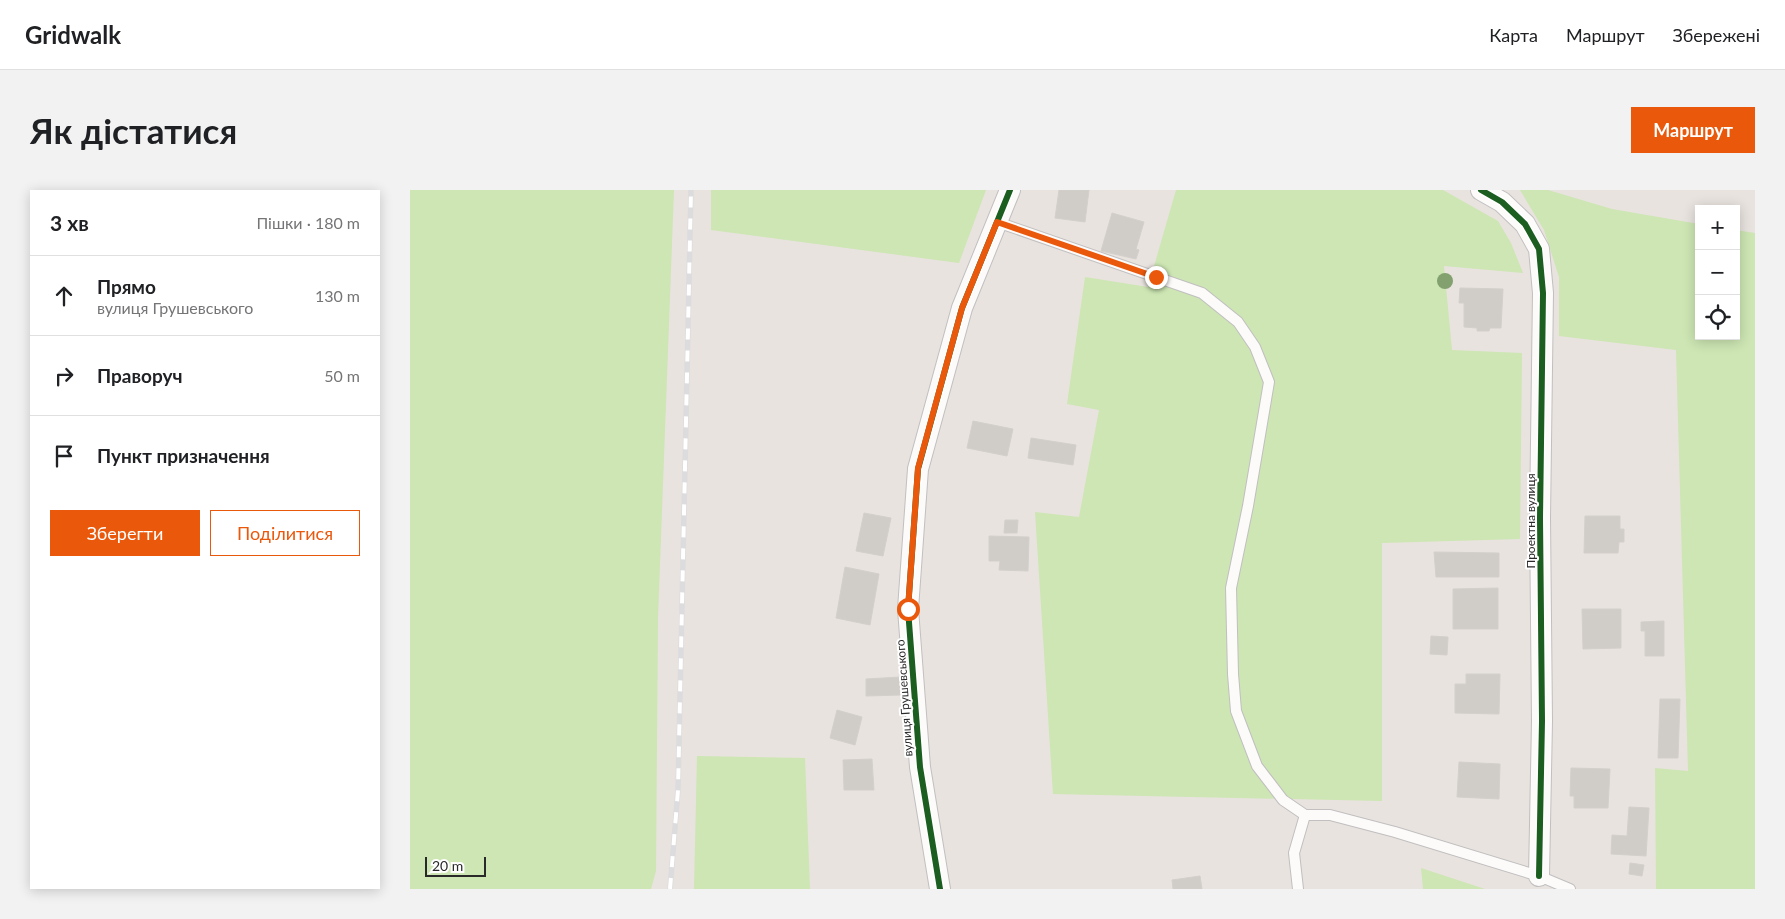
<!DOCTYPE html>
<html lang="uk">
<meta charset="utf-8">
<style>
:root{--surface:#fff;--page:#f2f2f2;--text:#202124;--muted:#757577;--line:#e0e0e0;--accent:#ea580c}
body{margin:0;font-family:Lato,sans-serif;background:var(--page);color:var(--text)}
.controls{position:absolute;right:15px;top:15px;display:grid;overflow:hidden;border-radius:0px;box-shadow:0 2px 12px #0003}
.controls button{width:45px;height:45px;display:grid;place-items:center;padding:0;border:0;border-bottom:1px solid var(--line);background:var(--surface);color:var(--text);font:25px sans-serif}
.scale{position:absolute;left:15px;bottom:12px;width:61px;box-sizing:border-box;padding-left:5px;border:2px solid #292929;border-top:0;font-size:14px;line-height:18px;white-space:nowrap;color:#292929;-webkit-text-stroke:4px #fff;paint-order:stroke}
.stop{position:absolute;width:15px;height:15px;margin:-11px;border:4px solid #ea580c;border-radius:50%;background:#fff}
.stop.end{background:#ea580c;border-color:#fff;box-shadow:0 1px 5px #0008}
.list{margin:0;padding:0;list-style:none}
h2{display:flex;justify-content:space-between;align-items:center;height:65px;margin:0;padding:0 20px;font-size:21px}
h2 small{font-size:16px;font-weight:400;color:var(--muted)}
.list li{display:grid;grid-template-columns:32px 1fr auto;gap:15px;align-items:center;box-sizing:border-box;height:80px;padding:0 20px;border-top:1px solid var(--line)}
.list b{display:block;font-size:19px;white-space:nowrap}
.list p{margin:0;font-size:16px;white-space:nowrap;color:var(--muted)}
.list em{font-size:16px;font-style:normal;color:var(--muted)}
.actions{display:flex;gap:10px;padding:15px 20px}
.actions a{flex:1;padding:11px 0;border:1px solid var(--accent);border-radius:0px;text-align:center;font-size:18px;color:var(--accent)}
.actions .main{background:var(--accent);color:#fff}
.icon{flex:none;width:28px;height:28px;fill:none;stroke:currentColor;stroke-width:2;stroke-linecap:round;stroke-linejoin:round}
.map{position:relative;flex:none;width:1345px;height:699px;overflow:hidden;border-radius:0px}
header{display:flex;align-items:center;gap:30px;box-sizing:border-box;height:70px;padding:0 25px;background:var(--surface);border-bottom:1px solid var(--line)}
header strong{font-size:24px}
nav{display:flex;gap:28px;margin-inline-start:auto;font-size:18px}
.intro{display:flex;align-items:center;justify-content:space-between;box-sizing:border-box;height:120px;padding:0 30px}
h1{margin:0;font-size:35px}
.button{padding:12px 22px;border-radius:0px;background:var(--accent);color:#fff;font-size:18px;font-weight:700}
main{display:flex;gap:30px;padding:0 30px}
aside{flex:1;background:var(--surface);border-radius:0px;box-shadow:0 2px 12px #0003}
.map>svg:first-child{display:block}
</style>
<header>
<strong>Gridwalk</strong>
<nav><a>Карта</a><a>Маршрут</a><a>Збережені</a></nav>
</header>
<div class="intro"><h1>Як дістатися</h1><a class="button">Маршрут</a></div>
<main>
<aside>
<h2>3 хв<small>Пішки · 180 m</small></h2>
<ul class="list">
<li><svg class="icon" aria-label="ahead" viewBox="0 0 24 24"><path d="M12 20V5M6 11l6-6 6 6"/></svg><div><b>Прямо</b><p>вулиця Грушевського</p></div><em>130 m</em></li>
<li><svg class="icon" aria-label="right" viewBox="0 0 24 24"><path d="M7 20v-9h11M14 6l5 5-5 5"/></svg><div><b>Праворуч</b></div><em>50 m</em></li>
<li><svg class="icon" aria-label="arrive" viewBox="0 0 24 24"><path d="M6 21V4h12l-3 4 3 4H6"/></svg><div><b>Пункт призначення</b></div></li>
</ul>
<div class="actions"><a class="main">Зберегти</a><a>Поділитися</a></div>
</aside>
<div class="map">
<svg width="1345" height="699" viewBox="0 0 1345 699">
<rect width="100%" height="100%" fill="#e8e3de"/>
<path fill="#cde6b3" d="M 0,0 L 264,0 L 248,428 L 246,681 L 241,699 L 0,699 Z
M 301,0 L 576,0 L 549,73 L 301,40 Z
M 766,0 L 1033,0 L 1088,31 L 1101,53 L 1113,83 L 1034,76 L 1042,160 L 1112,163 L 1110,349 L 972,353 L 972,611 L 643,604 L 625,322 L 669,327 L 689,220 L 657,214 L 675,87 L 738,97 Z
M 1110,0 L 1138,0 L 1202,19 L 1289,34 L 1289,146 L 1326,146 L 1326,40 L 1345,43 L 1345,699 L 1246,699 L 1245,578 L 1278,581 L 1266,160 L 1149,146 L 1149,87 L 1134,40 Z
M 287,566 L 395,568 L 400,699 L 284,699 Z
M 1011,678 L 1075,699 L 1013,699 Z"/>
<path fill="#d0cdc9" stroke="#d3cfca" d="M 649,0 L 679,0 L 675,32 L 645,28 Z
M 702,23 L 734,32 L 726,59 L 729,60 L 726,69 L 691,61 Z
M 1050,98 L 1093,99 L 1091,138 L 1080,138 L 1079,141 L 1067,141 L 1067,138 L 1054,137 L 1054,113 L 1049,113 Z
M 563,231 L 603,239 L 597,266 L 557,258 Z
M 621,248 L 666,255 L 663,275 L 618,268 Z
M 454,323 L 481,328 L 473,366 L 446,361 Z
M 1175,326 L 1210,326 L 1210,339 L 1214,339 L 1214,352 L 1209,352 L 1208,363 L 1174,363 Z
M 595,330 L 608,330 L 607,343 L 594,343 Z
M 579,346 L 619,347 L 618,381 L 589,380 L 590,371 L 579,371 Z
M 1024,362 L 1089,363 L 1089,387 L 1026,387 Z
M 435,377 L 469,384 L 460,435 L 426,428 Z
M 1088,398 L 1088,439 L 1043,439 L 1043,399 Z
M 1172,419 L 1211,419 L 1211,458 L 1173,459 Z
M 1254,431 L 1254,466 L 1235,466 L 1235,441 L 1231,441 L 1231,432 Z
M 1021,446 L 1038,447 L 1037,465 L 1020,464 Z
M 1056,484 L 1090,484 L 1089,524 L 1045,523 L 1045,494 L 1056,494 Z
M 490,487 L 491,505 L 456,506 L 456,489 Z
M 1250,509 L 1270,509 L 1268,568 L 1248,568 Z
M 427,520 L 452,527 L 445,555 L 420,548 Z
M 462,569 L 464,600 L 434,600 L 433,570 Z
M 1049,572 L 1090,574 L 1089,609 L 1047,607 Z
M 1161,578 L 1200,579 L 1198,618 L 1164,618 L 1164,606 L 1160,606 Z
M 1219,617 L 1239,618 L 1236,666 L 1201,664 L 1202,645 L 1217,646 Z
M 1220,673 L 1234,675 L 1232,686 L 1219,684 Z
M 790,686 L 792,699 L 763,699 L 762,690 Z"/>
<g fill="none" stroke-linecap="round" stroke-linejoin="round">
<defs>
<path id="lane" d="M 587,32 L 792,103 L 828,132 L 845,157 L 859,192 L 838,316 L 821,398 L 823,484 L 826,521 L 847,576 L 873,610 L 895,625 L 920,625 L 985,642 L 1129,686 L 1160,699
M 888,699 L 884,663 L 895,625"/>
<path id="street" d="M 1071,0 L 1092,12 L 1115,34 L 1129,59 L 1133,103 L 1130,328 L 1132,531 L 1129,686
M 530,699 L 510,577 L 498,419 L 508,279 L 552,118 L 600,0"/>
</defs>
<use href="#lane" stroke="#c1bfc0" stroke-width="12"/>
<use href="#street" stroke="#c1bfc0" stroke-width="22"/>
<use href="#lane" stroke="#fcfbfa" stroke-width="10"/>
<use href="#street" stroke="#fcfbfa" stroke-width="20"/>
<defs>
<path id="rail" d="M 260,699 L 268,600 L 281,0"/>
</defs>
<use href="#rail" stroke="#dcdcde" stroke-width="5.5"/>
<use href="#rail" stroke="#fff" stroke-width="4" stroke-dasharray="11" stroke-linecap="butt"/>
<defs>
<path id="cycleway" d="M 1071,0 L 1092,12 L 1115,34 L 1129,59 L 1133,103 L 1130,328 L 1132,531 L 1129,686
M 530,699 L 510,577 L 498,419 L 508,279 L 552,118 L 600,0"/>
</defs>
<use href="#cycleway" stroke="#fff" stroke-width="9"/>
<use href="#cycleway" stroke="#1b5e20" stroke-width="6"/>
</g>
<circle fill="#82a16f" cx="1035" cy="91" r="8"/>
<g fill="none" stroke-linecap="round" stroke-linejoin="round">
<path stroke="#ea580c" stroke-width="6" d="M 498,419 L 508,278 L 552,118 L 587,32 L 746,87"/>
</g>
<g text-anchor="middle" dominant-baseline="central" stroke-width="4" stroke-linejoin="round" paint-order="stroke">
<g font-size="12" fill="#292929" stroke="#fff">
<text transform="translate(1120 331) rotate(-90)">Проектна вулиця</text>
<text transform="translate(494 508) rotate(-94)">вулиця Грушевського</text>
</g>
</g>
</svg>
<div class="controls">
<button>+</button>
<button>−</button>
<button><svg class="icon" aria-label="locate" viewBox="0 0 24 24"><circle cx="12" cy="12" r="6"/><path d="M12 2v4M12 18v4M2 12h4M18 12h4"/></svg></button>
</div>
<div class="scale">20 m</div>
<div class="stop" style="left:498px;top:419px"></div>
<div class="stop end" style="left:746px;top:87px"></div>
</div>
</main>
